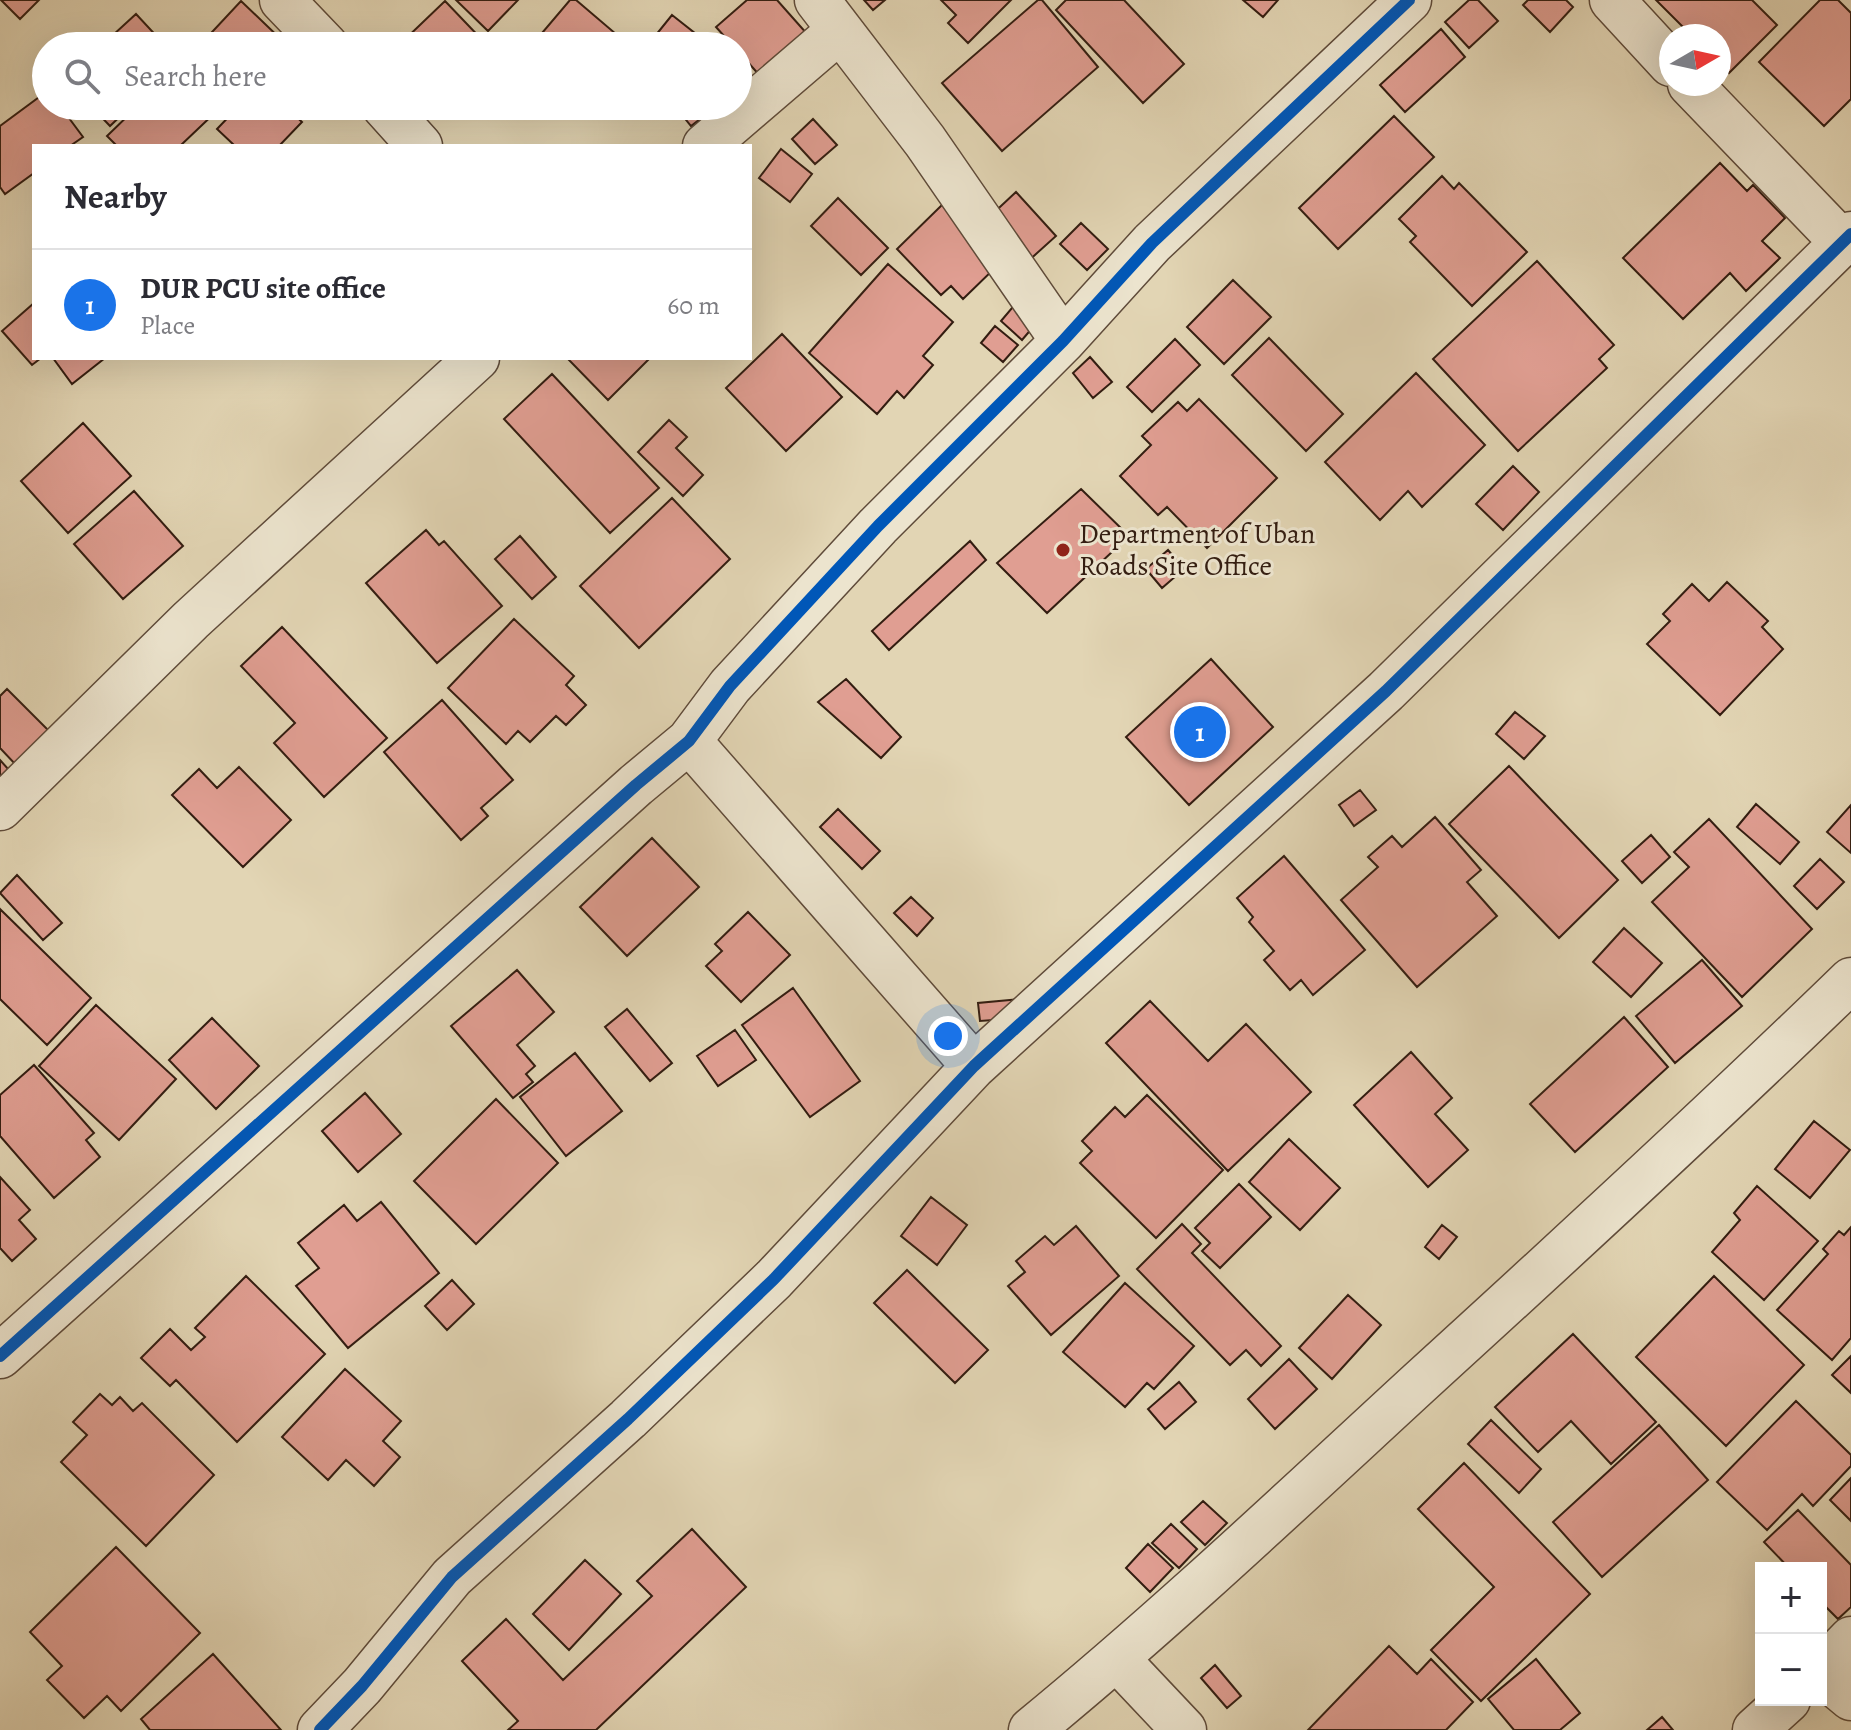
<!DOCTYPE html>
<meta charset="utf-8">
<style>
:root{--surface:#fff;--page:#f7f7f7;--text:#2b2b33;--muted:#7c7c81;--line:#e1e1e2;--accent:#1a73e8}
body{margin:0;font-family:Alegreya,serif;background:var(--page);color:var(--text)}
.controls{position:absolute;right:24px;bottom:24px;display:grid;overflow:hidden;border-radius:0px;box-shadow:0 8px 32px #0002}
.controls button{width:72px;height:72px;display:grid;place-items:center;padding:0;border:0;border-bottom:2px solid var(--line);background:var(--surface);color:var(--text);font:40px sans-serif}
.compass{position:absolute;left:1659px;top:24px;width:72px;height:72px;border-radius:50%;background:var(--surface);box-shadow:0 8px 32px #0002;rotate:81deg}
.you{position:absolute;left:948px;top:1036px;width:28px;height:28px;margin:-20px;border:6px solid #fff;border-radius:50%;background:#1a73e8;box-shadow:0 0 0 12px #1a73e833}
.badge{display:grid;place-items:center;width:52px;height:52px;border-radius:50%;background:var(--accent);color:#fff;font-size:26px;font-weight:700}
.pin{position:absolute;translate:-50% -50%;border:4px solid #fff;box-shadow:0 2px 8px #0006}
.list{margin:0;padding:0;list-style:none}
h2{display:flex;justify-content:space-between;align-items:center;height:104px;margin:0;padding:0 32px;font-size:34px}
h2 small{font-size:26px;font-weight:400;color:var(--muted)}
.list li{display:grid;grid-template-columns:52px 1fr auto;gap:24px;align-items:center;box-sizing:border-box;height:112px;padding:0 32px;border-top:2px solid var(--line)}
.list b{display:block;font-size:30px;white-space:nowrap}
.list p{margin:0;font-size:26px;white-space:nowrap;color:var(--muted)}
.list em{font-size:26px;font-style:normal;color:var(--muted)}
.icon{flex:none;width:44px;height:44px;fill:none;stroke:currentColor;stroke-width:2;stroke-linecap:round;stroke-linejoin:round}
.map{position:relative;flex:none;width:1851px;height:1730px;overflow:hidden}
.search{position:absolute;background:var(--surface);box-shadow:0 8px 32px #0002;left:32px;top:32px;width:720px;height:88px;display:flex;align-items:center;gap:20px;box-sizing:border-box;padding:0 28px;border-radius:44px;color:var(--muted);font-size:30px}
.panel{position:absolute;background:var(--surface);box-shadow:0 8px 32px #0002;left:32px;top:144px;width:720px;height:216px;border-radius:0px}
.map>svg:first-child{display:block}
</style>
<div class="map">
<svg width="1851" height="1730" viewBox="0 0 1851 1730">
<rect width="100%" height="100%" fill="#e2d5b4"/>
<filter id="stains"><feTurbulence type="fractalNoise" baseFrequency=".0025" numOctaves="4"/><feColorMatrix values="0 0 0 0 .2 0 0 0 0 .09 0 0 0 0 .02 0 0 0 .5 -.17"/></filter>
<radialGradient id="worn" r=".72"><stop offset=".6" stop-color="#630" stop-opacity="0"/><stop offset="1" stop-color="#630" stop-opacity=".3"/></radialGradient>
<path fill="#e09e92" stroke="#331d11" stroke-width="2" d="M 1,0 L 39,0 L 20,19 Z
M 456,0 L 518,0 L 488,31 Z
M 570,0 L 576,0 L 623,40 L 618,46 L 531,46 Z
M 747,0 L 777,0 L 808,35 L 761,77 L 738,51 L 738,46 L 733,46 L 716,27 Z
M 864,0 L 885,0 L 873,10 Z
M 941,0 L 1011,0 L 968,43 L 948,23 L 956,15 Z
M 1038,0 L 1042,0 L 1098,67 L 1002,151 L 942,83 Z
M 1066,0 L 1124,0 L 1184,64 L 1143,103 L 1056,10 Z
M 1243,0 L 1278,0 L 1263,17 Z
M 1469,0 L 1478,0 L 1498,21 L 1469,48 L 1445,22 Z
M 1528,0 L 1566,0 L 1573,7 L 1550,32 L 1523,5 Z
M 1656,0 L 1752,0 L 1777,25 L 1729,73 L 1719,63 L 1719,36 L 1692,36 Z
M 1820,0 L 1838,0 L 1851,13 L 1851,99 L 1824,126 L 1759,62 Z
M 241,1 L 288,46 L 199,46 Z
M 445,1 L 488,46 L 398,46 Z
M 136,14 L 163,43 L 101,46 Z
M 672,15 L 696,34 L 687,46 L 647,46 Z
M 1441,29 L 1465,57 L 1405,112 L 1380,85 Z
M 46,92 L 46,106 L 60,106 L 83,137 L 70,146 L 34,146 L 34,173 L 5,194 L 0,187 L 0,126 Z
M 91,106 L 131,106 L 110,126 Z
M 138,106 L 221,106 L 221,107 L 180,146 L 117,146 L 107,136 Z
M 239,106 L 291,106 L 288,109 L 302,122 L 279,146 L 235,146 L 217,129 Z
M 675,106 L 717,106 L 691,126 Z
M 1394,116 L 1434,157 L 1338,249 L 1299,208 Z
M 813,119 L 837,145 L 815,164 L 792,139 Z
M 781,149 L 812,174 L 790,202 L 759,178 Z
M 1720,163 L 1747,191 L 1753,185 L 1785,218 L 1762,241 L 1780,258 L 1746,291 L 1730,273 L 1683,319 L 1623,258 Z
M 1442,176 L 1454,189 L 1459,183 L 1527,252 L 1472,306 L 1410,242 L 1416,236 L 1399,219 Z
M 1016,192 L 1056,236 L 1026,263 L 986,220 Z
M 838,198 L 888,248 L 861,275 L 811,226 Z
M 946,201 L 996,267 L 963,299 L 951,286 L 941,295 L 897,249 Z
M 1081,223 L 1108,249 L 1087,270 L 1060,244 Z
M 1537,261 L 1614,345 L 1599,359 L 1607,368 L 1518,451 L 1433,359 Z
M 888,264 L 953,322 L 923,356 L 933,365 L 904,398 L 897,391 L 877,414 L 809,353 Z
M 1233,280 L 1271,317 L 1224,364 L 1187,327 Z
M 1018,301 L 1039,320 L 1022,340 L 1001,321 Z
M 34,303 L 34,358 L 41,358 L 32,365 L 2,331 Z
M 995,326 L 1018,345 L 1003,362 L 981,343 Z
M 782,334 L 842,397 L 786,451 L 726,388 Z
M 1269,338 L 1343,414 L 1306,451 L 1232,375 Z
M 1175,339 L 1200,365 L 1152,412 L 1127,387 Z
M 1090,357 L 1112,382 L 1093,398 L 1073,373 Z
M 53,358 L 105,358 L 72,384 Z
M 571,358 L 650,358 L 608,400 L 569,360 Z
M 1416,373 L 1485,445 L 1422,507 L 1408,491 L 1380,520 L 1325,462 Z
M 552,374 L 659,488 L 610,533 L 504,419 Z
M 1199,399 L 1277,478 L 1207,548 L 1167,507 L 1158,515 L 1120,476 L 1151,445 L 1142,436 L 1178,402 L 1187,411 Z
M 669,420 L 687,437 L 676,448 L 703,475 L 683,496 L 638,452 Z
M 83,423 L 131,476 L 68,533 L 21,481 Z
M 1513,466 L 1539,492 L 1503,530 L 1476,504 Z
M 1081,489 L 1129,536 L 1047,613 L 997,563 Z
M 134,491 L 183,546 L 123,599 L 74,544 Z
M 672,498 L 730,559 L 639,648 L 580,586 Z
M 426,530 L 439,545 L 444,541 L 502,606 L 437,663 L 366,583 Z
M 520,536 L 556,577 L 532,599 L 495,559 Z
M 970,541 L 986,560 L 889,650 L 872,631 Z
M 1168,550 L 1184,569 L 1162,588 L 1146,569 Z
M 1727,582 L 1768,621 L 1762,627 L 1783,649 L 1720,715 L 1647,644 L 1670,621 L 1663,614 L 1692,584 L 1709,601 Z
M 514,619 L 574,676 L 566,685 L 586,705 L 566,725 L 556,716 L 530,742 L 518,731 L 506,744 L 448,688 Z
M 282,627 L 387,738 L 324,797 L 274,743 L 295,723 L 241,666 Z
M 1211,659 L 1273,727 L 1189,805 L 1126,737 Z
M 846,679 L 901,737 L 881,758 L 818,702 Z
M 7,689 L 50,732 L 16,765 L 0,748 L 0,696 Z
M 442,700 L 513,780 L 481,808 L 488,816 L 461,840 L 384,752 Z
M 1515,712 L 1545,736 L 1524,759 L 1496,734 Z
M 0,760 L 9,770 L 0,779 Z
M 1509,766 L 1618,880 L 1559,938 L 1449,824 Z
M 239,767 L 291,820 L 243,867 L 172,795 L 199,769 L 217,788 Z
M 1360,790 L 1376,810 L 1354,826 L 1339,805 Z
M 1756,804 L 1799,842 L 1780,864 L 1737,827 Z
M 1851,805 L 1851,853 L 1827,832 Z
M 838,809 L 880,851 L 862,869 L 820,827 Z
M 1435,817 L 1481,870 L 1467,882 L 1497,916 L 1417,987 L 1341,900 L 1378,867 L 1368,857 L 1392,836 L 1402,847 Z
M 1709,819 L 1812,929 L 1742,997 L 1652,902 L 1689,867 L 1674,852 Z
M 1651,835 L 1670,857 L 1642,883 L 1622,861 Z
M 652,838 L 699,887 L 627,956 L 580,907 Z
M 1284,856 L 1365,950 L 1313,995 L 1301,980 L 1290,990 L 1264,960 L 1274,951 L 1249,922 L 1253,917 L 1237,898 Z
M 1820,859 L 1844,882 L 1817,909 L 1794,886 Z
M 17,875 L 62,923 L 43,940 L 0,893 Z
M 911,897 L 933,918 L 917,936 L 894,913 Z
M 0,909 L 91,998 L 47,1045 L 0,999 Z
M 748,912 L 790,955 L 741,1002 L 706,966 L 722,951 L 715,944 Z
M 1624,928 L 1662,963 L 1631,997 L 1593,962 Z
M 1702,960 L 1742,1006 L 1675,1063 L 1636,1016 Z
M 517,970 L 554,1012 L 517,1045 L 535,1066 L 526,1074 L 533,1082 L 513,1098 L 451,1026 Z
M 793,988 L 860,1081 L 810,1117 L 742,1025 Z
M 1021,999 L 1022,1018 L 980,1021 L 978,1003 Z
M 1150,1001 L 1208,1061 L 1246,1024 L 1311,1092 L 1228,1171 L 1106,1043 Z
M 96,1005 L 176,1079 L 119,1140 L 39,1066 Z
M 627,1009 L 672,1063 L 650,1081 L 605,1027 Z
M 1624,1017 L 1668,1067 L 1575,1152 L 1530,1104 Z
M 212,1018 L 259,1066 L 216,1109 L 169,1060 Z
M 735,1030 L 756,1060 L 718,1086 L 697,1056 Z
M 1411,1052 L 1452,1098 L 1435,1114 L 1468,1150 L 1428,1187 L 1354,1105 Z
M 575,1053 L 622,1111 L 566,1156 L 520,1097 Z
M 34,1065 L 94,1133 L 86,1140 L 100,1157 L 54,1198 L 0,1136 L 0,1095 Z
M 365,1093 L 401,1134 L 358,1172 L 322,1131 Z
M 1147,1095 L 1223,1170 L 1156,1238 L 1080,1163 L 1092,1151 L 1082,1141 L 1115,1107 L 1125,1117 Z
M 496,1099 L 558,1163 L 476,1244 L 414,1181 Z
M 1814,1121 L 1850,1150 L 1810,1198 L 1775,1169 Z
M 1289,1139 L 1340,1188 L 1300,1230 L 1249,1182 Z
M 0,1177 L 30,1210 L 19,1220 L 36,1239 L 12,1261 L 0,1248 Z
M 1239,1184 L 1271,1217 L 1220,1268 L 1202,1251 L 1210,1243 L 1195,1228 Z
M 1757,1186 L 1818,1241 L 1764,1300 L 1712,1252 L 1740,1220 L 1734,1213 Z
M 931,1197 L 967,1225 L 937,1265 L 901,1236 Z
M 381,1202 L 439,1273 L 348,1348 L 296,1286 L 319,1268 L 298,1243 L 344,1205 L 357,1221 Z
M 1182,1224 L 1201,1244 L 1192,1253 L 1281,1346 L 1261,1366 L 1246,1350 L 1230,1365 L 1137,1269 Z
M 1442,1225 L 1457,1237 L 1439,1259 L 1425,1247 Z
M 1076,1226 L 1119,1276 L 1051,1335 L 1008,1286 L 1025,1272 L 1016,1261 L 1045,1236 L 1054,1245 Z
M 1851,1227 L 1851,1338 L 1832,1360 L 1777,1310 L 1828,1254 L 1823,1249 L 1839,1231 L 1844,1235 Z
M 907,1270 L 988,1350 L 955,1383 L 874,1303 Z
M 246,1276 L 325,1354 L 237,1442 L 176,1380 L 170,1386 L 141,1358 L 170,1329 L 191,1350 L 205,1337 L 195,1328 Z
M 1714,1276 L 1804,1365 L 1726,1446 L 1636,1357 Z
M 452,1280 L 474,1304 L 447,1330 L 425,1306 Z
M 1125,1283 L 1194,1346 L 1154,1389 L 1147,1383 L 1125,1407 L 1063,1352 Z
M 1348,1295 L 1381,1325 L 1332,1379 L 1299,1348 Z
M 1573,1334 L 1656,1422 L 1611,1464 L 1571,1421 L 1538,1452 L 1495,1407 Z
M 1851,1356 L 1851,1393 L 1832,1375 Z
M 1289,1359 L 1317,1389 L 1275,1429 L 1248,1399 Z
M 345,1369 L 401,1421 L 383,1441 L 400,1457 L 374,1486 L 346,1460 L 328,1480 L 282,1437 Z
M 1179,1382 L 1196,1402 L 1165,1429 L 1148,1409 Z
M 100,1394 L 112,1405 L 120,1397 L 133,1411 L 142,1403 L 214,1475 L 146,1546 L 61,1462 L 87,1435 L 73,1422 Z
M 1796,1401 L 1851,1455 L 1851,1466 L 1813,1506 L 1802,1494 L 1767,1530 L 1717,1482 Z
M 1491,1420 L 1541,1469 L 1519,1493 L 1468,1444 Z
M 1659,1425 L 1708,1480 L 1602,1577 L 1553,1522 Z
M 1464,1463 L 1590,1594 L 1481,1701 L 1431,1650 L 1494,1587 L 1418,1509 Z
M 1851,1478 L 1851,1521 L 1830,1500 Z
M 1203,1501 L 1227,1523 L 1205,1545 L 1181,1522 Z
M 1798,1510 L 1851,1565 L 1851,1607 L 1838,1619 L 1821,1602 L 1821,1568 L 1789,1568 L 1764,1542 Z
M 1171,1524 L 1197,1549 L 1179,1568 L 1152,1543 Z
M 692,1529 L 746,1587 L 596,1730 L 508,1730 L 518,1721 L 462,1661 L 506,1619 L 563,1680 L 652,1596 L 637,1581 Z
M 1148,1544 L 1173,1568 L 1150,1592 L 1126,1568 Z
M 116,1547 L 200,1633 L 121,1711 L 107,1696 L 84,1718 L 47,1680 L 62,1666 L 30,1632 Z
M 585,1560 L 621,1594 L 569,1650 L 533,1614 Z
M 1389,1646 L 1417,1674 L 1431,1659 L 1473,1702 L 1446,1730 L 1308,1730 Z
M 213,1654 L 281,1730 L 150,1730 L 141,1719 Z
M 1536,1659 L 1580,1713 L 1560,1730 L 1514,1730 L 1488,1699 Z
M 1215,1665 L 1241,1696 L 1227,1708 L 1201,1678 Z
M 1662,1717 L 1673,1730 L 1647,1730 Z"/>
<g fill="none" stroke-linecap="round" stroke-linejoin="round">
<defs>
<path id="minor" d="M 282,0 L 326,46
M 817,0 L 925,141 L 1063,341
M 1612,0 L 1671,64
M 1690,84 L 1841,241
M 384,106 L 420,146
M 705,146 L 839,31
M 689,741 L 974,1066
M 0,808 L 191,620 L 477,358
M 0,1356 L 636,785 L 689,741 L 730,686 L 878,526 L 1063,341 L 1152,243 L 1409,0
M 1117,1659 L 1184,1730
M 1821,1670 L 1851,1639
M 1821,1673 L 1851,1698
M 320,1730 L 362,1686 L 452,1577 L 628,1419 L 774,1279 L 974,1066 L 1386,691 L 1851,234
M 1031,1730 C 1165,1620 1291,1501 1418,1384 C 1564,1251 1709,1118 1851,980
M 1755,1730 L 1788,1700"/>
</defs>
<use href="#minor" stroke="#5f4b3a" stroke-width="47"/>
<use href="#minor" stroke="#ece4ce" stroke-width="44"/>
<defs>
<path id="cycleway" d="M 0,1356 L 636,785 L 689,741 L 730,686 L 878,526 L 1063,341 L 1152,243 L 1409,0
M 320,1730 L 362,1686 L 452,1577 L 628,1419 L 774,1279 L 974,1066 L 1386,691 L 1851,234"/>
</defs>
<use href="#cycleway" stroke="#ece4ce" stroke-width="17"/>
<use href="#cycleway" stroke="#0057b8" stroke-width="12"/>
</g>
<circle fill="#8f2418" stroke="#ece4ce" stroke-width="3" cx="1063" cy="550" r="8"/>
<g text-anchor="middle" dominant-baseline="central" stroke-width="6" stroke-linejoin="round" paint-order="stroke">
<g font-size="28" fill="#331d11" stroke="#ece4ce" text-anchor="start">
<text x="1079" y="534">Department of Uban<tspan x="1079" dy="32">Roads Site Office</tspan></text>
</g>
</g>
<rect width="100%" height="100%" filter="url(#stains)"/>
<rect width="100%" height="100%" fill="url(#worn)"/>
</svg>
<div class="controls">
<button>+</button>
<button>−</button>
</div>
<svg class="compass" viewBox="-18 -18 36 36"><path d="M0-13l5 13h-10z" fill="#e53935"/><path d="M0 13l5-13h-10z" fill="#7c7c81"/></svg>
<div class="you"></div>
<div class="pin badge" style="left:1200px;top:732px">1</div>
<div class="search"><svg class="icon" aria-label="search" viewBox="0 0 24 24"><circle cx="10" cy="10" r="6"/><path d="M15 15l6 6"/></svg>Search here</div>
<section class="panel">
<h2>Nearby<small></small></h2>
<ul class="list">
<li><span class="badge">1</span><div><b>DUR PCU site office</b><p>Place</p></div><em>60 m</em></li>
</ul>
</section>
</div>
